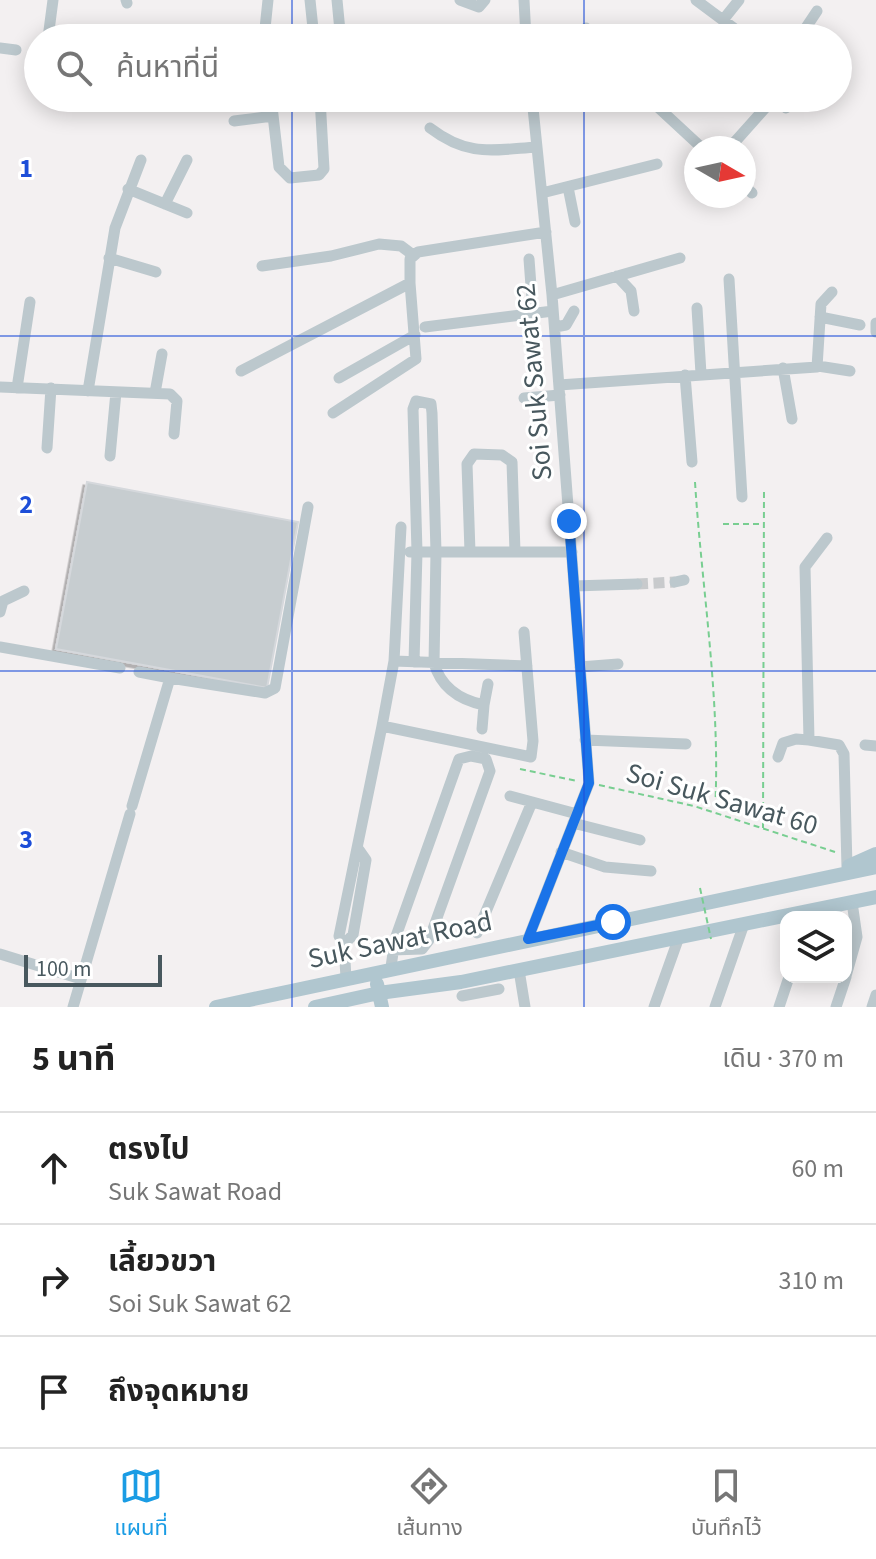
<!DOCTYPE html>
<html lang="th">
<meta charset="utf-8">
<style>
:root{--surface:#fff;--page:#f2f2f2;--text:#222;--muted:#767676;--line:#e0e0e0;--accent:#1a9ce4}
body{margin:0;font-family:"Source Sans 3","Noto Sans Thai",sans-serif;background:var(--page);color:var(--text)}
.controls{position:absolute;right:24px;bottom:24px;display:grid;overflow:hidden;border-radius:16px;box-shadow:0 4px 20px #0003}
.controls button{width:72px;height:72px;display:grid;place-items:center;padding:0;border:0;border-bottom:2px solid var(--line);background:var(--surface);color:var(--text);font:40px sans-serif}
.compass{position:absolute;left:684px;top:136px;width:72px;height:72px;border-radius:50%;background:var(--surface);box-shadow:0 4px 20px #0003;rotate:99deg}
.scale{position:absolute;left:24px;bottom:20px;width:138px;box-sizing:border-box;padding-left:8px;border:4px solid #48585e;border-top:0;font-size:22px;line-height:28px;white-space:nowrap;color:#48585e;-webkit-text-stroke:6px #fff;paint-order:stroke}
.stop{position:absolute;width:24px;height:24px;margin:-18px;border:6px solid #1a73e8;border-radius:50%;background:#fff}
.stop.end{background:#1a73e8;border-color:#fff;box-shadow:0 2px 8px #0008}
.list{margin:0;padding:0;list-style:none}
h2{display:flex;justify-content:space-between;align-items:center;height:104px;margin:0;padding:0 32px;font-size:34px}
h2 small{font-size:26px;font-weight:400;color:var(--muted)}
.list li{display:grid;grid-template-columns:52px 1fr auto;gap:24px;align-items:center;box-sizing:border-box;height:112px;padding:0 32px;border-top:2px solid var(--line)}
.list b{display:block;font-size:30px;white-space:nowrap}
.list p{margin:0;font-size:26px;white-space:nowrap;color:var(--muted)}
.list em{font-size:26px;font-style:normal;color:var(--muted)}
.icon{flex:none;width:44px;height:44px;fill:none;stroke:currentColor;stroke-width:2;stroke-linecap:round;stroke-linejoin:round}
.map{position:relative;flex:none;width:876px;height:1007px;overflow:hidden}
.search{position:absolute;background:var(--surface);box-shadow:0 4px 20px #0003;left:24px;right:24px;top:24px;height:88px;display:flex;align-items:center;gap:20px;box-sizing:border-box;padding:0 28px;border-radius:44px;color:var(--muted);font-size:30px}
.sheet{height:440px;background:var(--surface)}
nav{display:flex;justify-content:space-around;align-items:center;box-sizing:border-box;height:112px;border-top:2px solid var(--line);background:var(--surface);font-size:22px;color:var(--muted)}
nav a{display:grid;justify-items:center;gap:4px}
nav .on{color:var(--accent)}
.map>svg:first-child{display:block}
</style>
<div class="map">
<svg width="876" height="1007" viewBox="0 0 876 1007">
<defs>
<filter id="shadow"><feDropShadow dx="-3.5" dy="3.5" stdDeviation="0" flood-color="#0004"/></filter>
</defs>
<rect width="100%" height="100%" fill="#f3f0f1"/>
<path fill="#c7cdd0" stroke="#d5d8dc" stroke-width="2" filter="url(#shadow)" d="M 87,482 L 298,522 L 267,688 L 56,649 Z"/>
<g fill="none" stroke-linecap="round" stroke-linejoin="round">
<path stroke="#c8cacc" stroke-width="11" stroke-dasharray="11 5.5" stroke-linecap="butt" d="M 637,584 L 675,582"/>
<path stroke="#78ce91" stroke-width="2" stroke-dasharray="6 4" stroke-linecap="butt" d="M 695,482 C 702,591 721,702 715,811
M 723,524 L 763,524
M 520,769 L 577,781
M 599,785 L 694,806 L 835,852
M 763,828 L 764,488"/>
<path stroke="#bcc8cd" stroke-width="11" d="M 126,0 L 127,3
M 310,0 L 314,38
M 337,0 L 340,31
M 460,0 L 479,7 L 485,0
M 524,0 L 526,38
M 696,0 L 747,38
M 723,20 L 739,0
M 586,28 L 597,38
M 48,38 L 53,0
M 264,38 L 268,0
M 542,38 L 567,34 L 581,38
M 799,38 L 817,11
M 0,48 L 16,50
M 271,98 L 279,167 L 290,178 L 319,175 L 324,169 L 320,98
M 648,98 L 702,148
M 777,98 L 786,108
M 735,99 L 736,98
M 234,121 L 273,116
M 430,128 C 468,157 492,150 537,147
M 733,144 L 774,98
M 744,186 L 752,193
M 568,187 L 575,222
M 128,189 L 187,213
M 542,193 L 657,164
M 165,204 L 187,160
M 109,258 L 156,272
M 529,259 L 533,313
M 262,266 L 331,256 L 379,244 L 401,246 L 413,255
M 617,276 L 631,291 L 634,311
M 729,279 L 742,497
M 552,295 L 680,258
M 697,308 L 701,374
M 820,317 L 860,325
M 876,323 L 876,332
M 425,327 L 553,311
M 555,327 L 566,325 L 574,311
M 818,366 L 850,371
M 783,368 L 792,419
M 241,371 L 410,283 L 410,259 L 418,252 L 546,232
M 685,375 L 692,462
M 339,378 L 415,335
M 559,385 L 817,367 L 821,304 L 832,292
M 0,387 L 170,394 L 177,401 L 174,434
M 17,388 L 30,302
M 88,391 L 115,228 L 141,160
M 155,393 L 162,354
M 524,398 L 560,395
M 333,413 L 416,359 L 410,283
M 47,448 L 51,388
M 110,456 L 116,392
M 827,538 L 805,567 L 809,740 L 839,745 L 844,754 L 847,867
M 410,552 L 572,552
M 470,552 L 467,464 L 474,454 L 502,455 L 512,462 L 515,552
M 675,582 L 684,580
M 574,586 L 637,584
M 0,612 L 3,601 L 24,591
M 0,647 L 120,668
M 394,661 L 527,666
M 414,662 L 417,552 L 413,409 L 416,401 L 431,404 L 432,413 L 436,552 L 434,663 C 441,688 460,700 484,705 L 488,684
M 580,667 L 618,664
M 139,672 L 170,678
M 382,726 L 394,661 L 401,527
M 482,729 L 484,705
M 585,740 L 686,744
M 865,745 L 876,746
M 778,757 L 783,743 L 796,739 L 809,740
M 510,796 L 577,814
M 132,806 L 170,678 L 265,693 L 275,688 L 308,507
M 573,823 L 640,840
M 561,852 L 605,867 L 651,871
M 477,933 L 532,802
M 528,939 L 589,783 L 552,295 L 532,98
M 344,944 L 353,935 L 366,860 L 359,850
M 0,954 L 81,979
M 391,967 L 395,939 L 459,759 L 471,756 L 486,759 L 490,771 L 429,940 L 422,949 L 392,950
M 519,970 L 525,1007
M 846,976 L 857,937 L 852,902
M 346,978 L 344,944 L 339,936 L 382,726 L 531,757 L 533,741 L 524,632
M 462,996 L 499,989
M 73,1007 L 130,814
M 654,1007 L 679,937
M 715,1007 L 744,924
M 779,1007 L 789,977
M 836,1007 L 846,977
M 872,1007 L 876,995"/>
<path stroke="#b0c6cf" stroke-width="14" d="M 849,866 L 876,854
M 377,984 L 382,1007
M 216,1007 L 876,867
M 315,1007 L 379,993 L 461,982 L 876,897"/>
<path stroke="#78ce91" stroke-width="2" stroke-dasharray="6 4" stroke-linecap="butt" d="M 700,888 L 711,939"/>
</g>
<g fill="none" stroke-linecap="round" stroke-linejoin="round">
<path stroke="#1a73e8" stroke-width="10" d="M 569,521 L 589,783 L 528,939 L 613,922"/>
</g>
<path fill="none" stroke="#1d4ed8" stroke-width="2" stroke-opacity="0.55" d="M 292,0 L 292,38M 584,0 L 584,38M 292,98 L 292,1007M 584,98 L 584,1007M 0,336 L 876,336M 0,671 L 876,671"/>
<g text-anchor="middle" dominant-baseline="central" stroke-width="6" stroke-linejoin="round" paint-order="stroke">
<g font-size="28" fill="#48585e" stroke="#fff">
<text transform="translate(534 382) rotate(-95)">Soi Suk Sawat 62</text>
<text transform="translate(722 799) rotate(16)">Soi Suk Sawat 60</text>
<text transform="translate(400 940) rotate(-12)">Suk Sawat Road</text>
</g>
</g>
<g font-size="26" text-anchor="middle" font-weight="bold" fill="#1d4ed8" stroke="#fff" stroke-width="6" stroke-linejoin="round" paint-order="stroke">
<text x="26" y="177">1</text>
<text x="26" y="513">2</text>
<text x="26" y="848">3</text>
</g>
</svg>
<div class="controls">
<button><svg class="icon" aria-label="layers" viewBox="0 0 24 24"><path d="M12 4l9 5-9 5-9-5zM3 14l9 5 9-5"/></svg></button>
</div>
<svg class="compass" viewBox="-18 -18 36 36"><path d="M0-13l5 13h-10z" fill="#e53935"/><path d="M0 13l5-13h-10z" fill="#767676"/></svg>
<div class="scale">100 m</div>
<div class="stop" style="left:613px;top:922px"></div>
<div class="stop end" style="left:569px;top:521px"></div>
<div class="search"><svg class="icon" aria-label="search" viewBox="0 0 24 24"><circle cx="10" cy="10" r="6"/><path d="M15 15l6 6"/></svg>ค้นหาที่นี่</div>
</div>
<section class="sheet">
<h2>5 นาที<small>เดิน · 370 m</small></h2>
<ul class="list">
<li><svg class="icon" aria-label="ahead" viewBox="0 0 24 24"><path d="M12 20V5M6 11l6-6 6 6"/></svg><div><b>ตรงไป</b><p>Suk Sawat Road</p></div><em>60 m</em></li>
<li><svg class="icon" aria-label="right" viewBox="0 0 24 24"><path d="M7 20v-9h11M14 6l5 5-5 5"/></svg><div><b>เลี้ยวขวา</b><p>Soi Suk Sawat 62</p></div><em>310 m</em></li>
<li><svg class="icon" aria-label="arrive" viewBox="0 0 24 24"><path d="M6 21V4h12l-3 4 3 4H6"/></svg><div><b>ถึงจุดหมาย</b></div></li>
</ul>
</section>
<nav>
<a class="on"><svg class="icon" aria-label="map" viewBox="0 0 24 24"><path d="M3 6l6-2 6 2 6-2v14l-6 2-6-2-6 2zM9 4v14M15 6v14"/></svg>แผนที่</a>
<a><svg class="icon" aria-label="directions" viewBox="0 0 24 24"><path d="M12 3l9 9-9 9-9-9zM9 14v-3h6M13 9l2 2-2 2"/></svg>เส้นทาง</a>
<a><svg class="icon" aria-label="saved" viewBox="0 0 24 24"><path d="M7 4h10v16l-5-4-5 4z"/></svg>บันทึกไว้</a>
</nav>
